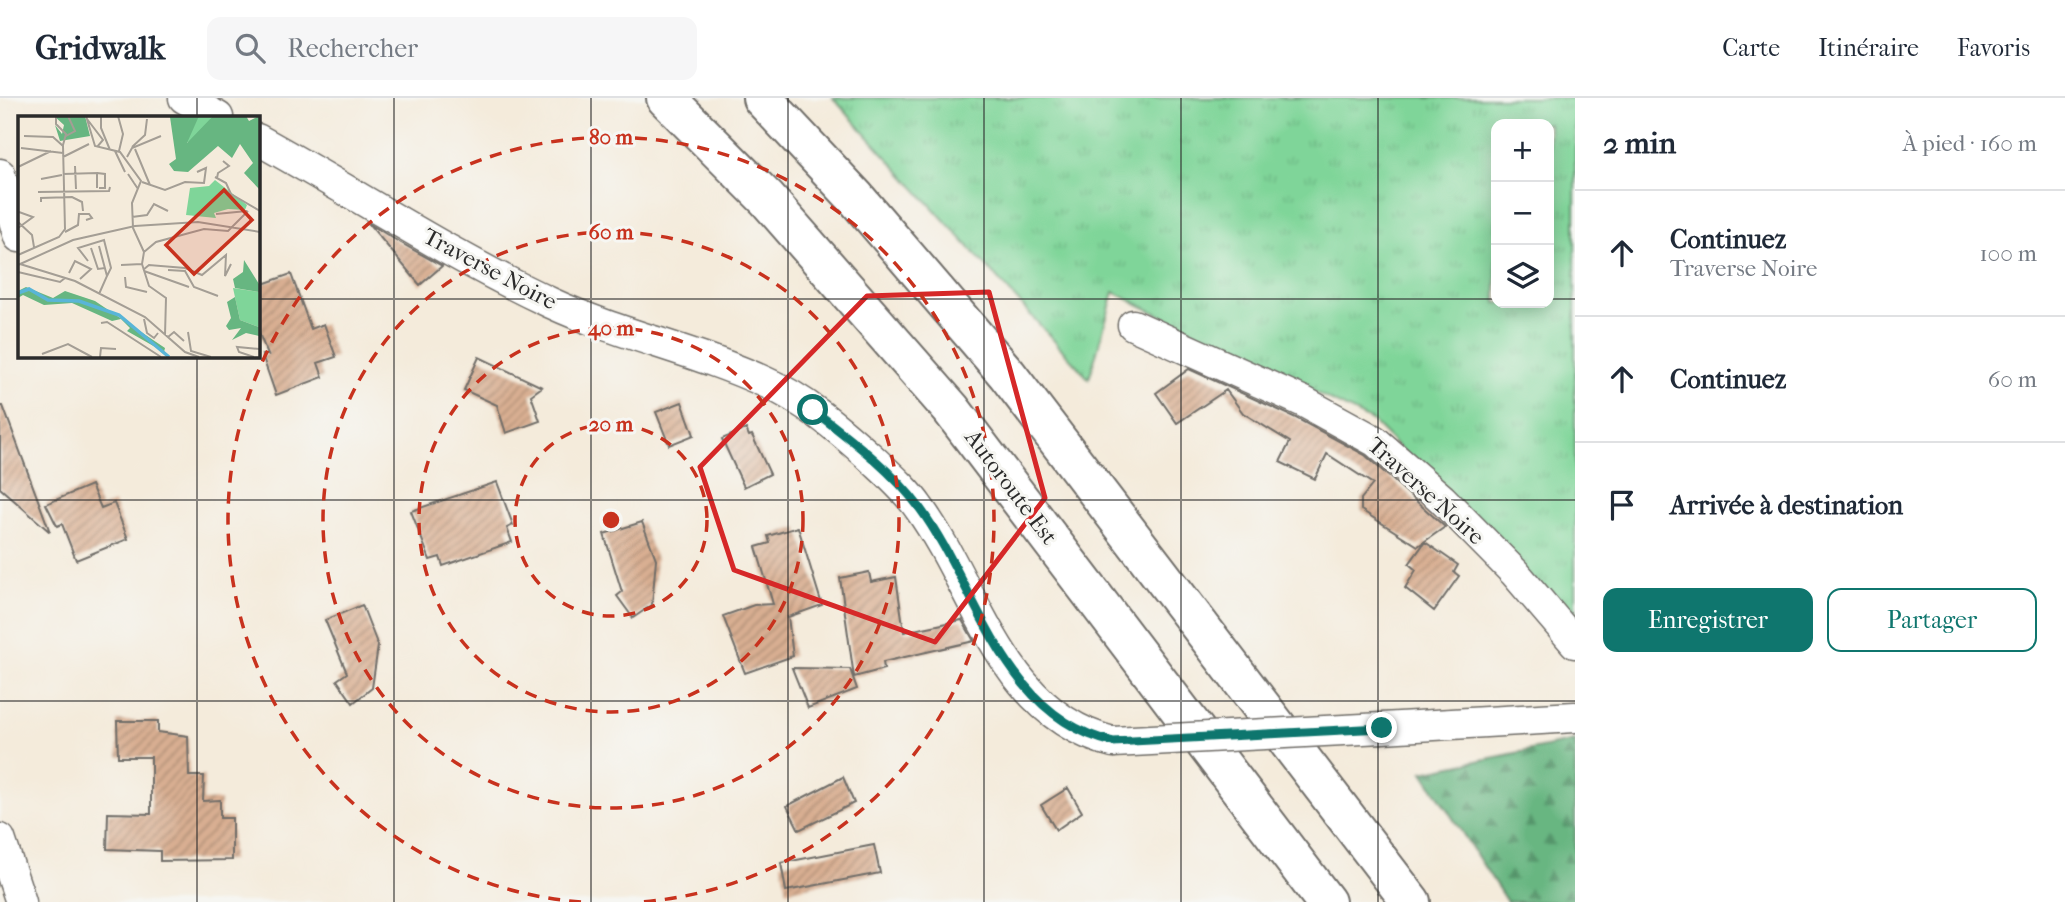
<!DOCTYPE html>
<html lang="fr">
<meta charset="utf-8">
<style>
:root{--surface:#fff;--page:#f6f6f7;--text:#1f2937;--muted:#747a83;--line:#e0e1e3;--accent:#0f766e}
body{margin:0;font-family:"IM FELL French Canon",serif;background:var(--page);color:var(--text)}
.controls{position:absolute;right:21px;top:21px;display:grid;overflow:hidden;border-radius:14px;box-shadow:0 4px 18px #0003}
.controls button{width:63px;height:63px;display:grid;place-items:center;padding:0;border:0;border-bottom:2px solid var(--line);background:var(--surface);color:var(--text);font:35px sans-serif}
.stop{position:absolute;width:21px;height:21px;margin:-16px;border:5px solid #0f766e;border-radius:50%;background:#fff}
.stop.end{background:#0f766e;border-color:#fff;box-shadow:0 2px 7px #0008}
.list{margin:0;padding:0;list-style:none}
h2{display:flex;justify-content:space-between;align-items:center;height:91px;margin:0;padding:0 28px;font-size:30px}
h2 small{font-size:23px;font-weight:400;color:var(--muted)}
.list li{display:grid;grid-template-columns:46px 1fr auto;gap:21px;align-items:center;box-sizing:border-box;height:126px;padding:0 28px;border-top:2px solid var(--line)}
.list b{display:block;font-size:26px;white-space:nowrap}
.list p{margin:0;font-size:23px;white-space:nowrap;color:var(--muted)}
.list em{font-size:23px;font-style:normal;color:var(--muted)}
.actions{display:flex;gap:14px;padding:21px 28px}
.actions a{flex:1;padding:16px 0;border:2px solid var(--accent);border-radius:14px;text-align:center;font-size:24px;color:var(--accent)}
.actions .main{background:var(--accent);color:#fff}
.icon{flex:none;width:38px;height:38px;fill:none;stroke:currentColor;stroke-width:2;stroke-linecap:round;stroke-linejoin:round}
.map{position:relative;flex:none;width:1575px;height:804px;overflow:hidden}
header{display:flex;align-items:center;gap:42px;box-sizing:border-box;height:98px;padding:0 35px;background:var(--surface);border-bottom:2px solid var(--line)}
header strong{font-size:33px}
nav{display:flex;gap:38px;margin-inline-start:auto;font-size:24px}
.search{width:490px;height:63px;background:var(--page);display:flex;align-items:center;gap:18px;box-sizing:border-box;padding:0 24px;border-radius:14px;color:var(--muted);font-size:26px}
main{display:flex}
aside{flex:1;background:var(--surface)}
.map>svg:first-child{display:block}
</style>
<header>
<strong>Gridwalk</strong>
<div class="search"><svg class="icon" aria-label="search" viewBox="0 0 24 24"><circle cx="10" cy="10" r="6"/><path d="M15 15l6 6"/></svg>Rechercher</div>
<nav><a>Carte</a><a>Itinéraire</a><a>Favoris</a></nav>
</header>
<main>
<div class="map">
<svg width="1575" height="804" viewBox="0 0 1575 804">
<defs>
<pattern id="grass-tufts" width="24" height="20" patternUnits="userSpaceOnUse" patternTransform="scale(1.75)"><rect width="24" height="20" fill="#7fd599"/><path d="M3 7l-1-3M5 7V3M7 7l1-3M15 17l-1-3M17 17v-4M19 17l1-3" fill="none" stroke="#6eb784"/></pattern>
<pattern id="forest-firs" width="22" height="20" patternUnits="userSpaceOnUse" patternTransform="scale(1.75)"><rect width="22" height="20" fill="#67b681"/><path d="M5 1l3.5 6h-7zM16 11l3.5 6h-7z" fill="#55946a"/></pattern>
<pattern id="building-hatch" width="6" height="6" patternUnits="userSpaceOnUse" patternTransform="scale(1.75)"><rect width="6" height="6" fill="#d9af92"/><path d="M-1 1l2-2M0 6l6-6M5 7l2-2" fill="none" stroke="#b08f77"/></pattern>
</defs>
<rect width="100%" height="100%" fill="#f6f6f2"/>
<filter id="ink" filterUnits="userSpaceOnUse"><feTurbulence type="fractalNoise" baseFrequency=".0143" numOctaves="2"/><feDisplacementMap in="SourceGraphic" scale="14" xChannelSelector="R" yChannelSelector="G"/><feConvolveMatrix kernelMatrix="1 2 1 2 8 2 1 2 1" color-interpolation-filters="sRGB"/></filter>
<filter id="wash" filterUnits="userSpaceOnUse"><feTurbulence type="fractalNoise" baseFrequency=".00686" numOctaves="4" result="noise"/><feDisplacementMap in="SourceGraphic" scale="28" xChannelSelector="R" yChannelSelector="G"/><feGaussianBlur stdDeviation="1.57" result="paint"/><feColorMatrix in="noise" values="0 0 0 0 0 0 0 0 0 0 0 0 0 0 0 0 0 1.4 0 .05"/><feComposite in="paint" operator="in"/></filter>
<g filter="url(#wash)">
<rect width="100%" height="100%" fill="#f4ebdb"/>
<path fill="url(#grass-tufts)" stroke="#558062" stroke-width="2" fill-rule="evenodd" d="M 833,0 L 1575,0 L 1575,526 L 1372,323 L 1114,194 L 1089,281 ZM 1496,26 L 1549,26 L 1549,205 L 1496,205 Z"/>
<path fill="url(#forest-firs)" stroke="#497056" stroke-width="2" d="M 1575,643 L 1575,804 L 1507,804 L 1423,674 Z"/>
<g id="blocks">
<path fill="url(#building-hatch)" d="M 368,125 L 394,141 L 442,168 L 420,187 Z
M 291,176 L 311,231 L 324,226 L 336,259 L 318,265 L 323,279 L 276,297 L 262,257 L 268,257 L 257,231 L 257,188 Z
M 479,259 L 542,289 L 531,297 L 540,323 L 506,335 L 497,307 L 464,292 Z
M 1189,271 L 1296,320 L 1365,357 L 1445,429 L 1418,448 L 1361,412 L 1361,401 L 1373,386 L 1327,356 L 1315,381 L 1280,364 L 1290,344 L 1243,315 L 1226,292 L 1177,325 L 1156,295 Z
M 682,304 L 694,337 L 669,347 L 656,314 Z
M 0,308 L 3,308 L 50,434 L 0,390 Z
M 746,331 L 749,338 L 752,337 L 770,376 L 744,389 L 722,341 Z
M 497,384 L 513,427 L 507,430 L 512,444 L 443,468 L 440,459 L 430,462 L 411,413 Z
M 91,387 L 101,410 L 114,405 L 128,441 L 76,462 L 62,426 L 57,428 L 46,406 Z
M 642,424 L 656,461 L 652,507 L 633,520 L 617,498 L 622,494 L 604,436 Z
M 798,429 L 822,507 L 788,519 L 793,558 L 745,575 L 723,518 L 754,507 L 773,506 L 756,449 L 770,445 L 768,438 Z
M 1425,444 L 1458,467 L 1454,474 L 1459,478 L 1434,513 L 1405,490 L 1416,472 L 1409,466 Z
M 869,474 L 871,484 L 896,479 L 904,534 L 962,522 L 974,543 L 883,564 L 884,571 L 854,579 L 840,480 Z
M 362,507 L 378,548 L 372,590 L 353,605 L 337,582 L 347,575 L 325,522 Z
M 792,570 L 850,571 L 857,591 L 808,610 Z
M 117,623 L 158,623 L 158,634 L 188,638 L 189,678 L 204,678 L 203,703 L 220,702 L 220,720 L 232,720 L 232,762 L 160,763 L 160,753 L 107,751 L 108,715 L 151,716 L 151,659 L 118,659 Z
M 843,679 L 854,705 L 799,732 L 787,708 Z
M 1068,690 L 1082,714 L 1056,732 L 1041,707 Z
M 874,747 L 880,775 L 786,793 L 781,765 Z"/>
</g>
</g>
<g filter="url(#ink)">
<use href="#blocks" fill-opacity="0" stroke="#716e69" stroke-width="2"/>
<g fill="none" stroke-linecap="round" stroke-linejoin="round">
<defs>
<path id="street" d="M 184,0 L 218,19
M 257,41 C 355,95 450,158 551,205 C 620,237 695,252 765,284 C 804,301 839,331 870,359 C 887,375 906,391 919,410 C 978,492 1003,618 1113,644
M 0,76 L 19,139
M 1133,227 L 1304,304 L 1375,343 L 1442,401 L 1515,475 L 1575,545
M 1382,630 L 1575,619
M 0,741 L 21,804"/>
<path id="highway" d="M 666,0 L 767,101 L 951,311 L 1326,804
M 762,0 L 856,100 L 1007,276 L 1411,804"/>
</defs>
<use href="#street" stroke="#716e69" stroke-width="33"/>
<use href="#highway" stroke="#716e69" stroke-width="42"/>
<use href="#street" stroke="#fff" stroke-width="30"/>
<use href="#highway" stroke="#fff" stroke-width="38"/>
<defs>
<path id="street-bridge" d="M 1113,644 L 1382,630"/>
</defs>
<use href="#street-bridge" stroke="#716e69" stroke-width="33" stroke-linecap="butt"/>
<use href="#street-bridge" stroke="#fff" stroke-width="30"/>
</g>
</g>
<g fill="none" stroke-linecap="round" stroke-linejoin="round" filter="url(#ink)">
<path stroke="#0f766e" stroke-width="9" d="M 813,312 C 850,341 891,371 919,409 C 979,491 1002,618 1113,644 L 1382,630"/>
</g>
<path fill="none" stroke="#d62828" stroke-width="5" stroke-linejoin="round" d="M 989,194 L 1045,400 L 935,544 L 734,472 L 700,369 L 867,198 Z"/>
<path fill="none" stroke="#2b2b2b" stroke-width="2" stroke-opacity="0.55" d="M 197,0 L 197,19M 394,0 L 394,804M 591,0 L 591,804M 788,0 L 788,804M 984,0 L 984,804M 1181,0 L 1181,804M 1378,0 L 1378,804M 0,201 L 19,201M 257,201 L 1496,201M 1549,201 L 1575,201M 197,257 L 197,804M 0,402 L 1575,402M 0,603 L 1575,603"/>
<g fill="none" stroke="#c8321e" stroke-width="3.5" stroke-dasharray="12 9">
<circle cx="611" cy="422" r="96"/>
<circle cx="611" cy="422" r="192"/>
<circle cx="611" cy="422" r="288"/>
<path d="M581 804A383 383 0 1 1 641 804"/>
</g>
<g text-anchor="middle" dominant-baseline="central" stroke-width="6" stroke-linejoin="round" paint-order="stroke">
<g font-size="23" fill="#2b2b2b" stroke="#f6f6f2">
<text transform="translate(490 171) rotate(28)">Traverse Noire</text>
<text transform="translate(1011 389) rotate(53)">Autoroute Est</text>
<text transform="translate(1426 393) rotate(42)">Traverse Noire</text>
</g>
</g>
<g transform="translate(18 18)">
<rect width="242" height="242" fill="#f4ebdb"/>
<path d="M 195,0 L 177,23 L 168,27 L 180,1 ZM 197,64 L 229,89 L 227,94 L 210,93 L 196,97 L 198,102 L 168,99 L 172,72 L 191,70 ZM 215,172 L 241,176 L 241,211 L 222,204 Z" fill="#7fd599"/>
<path d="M 36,0 L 67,0 L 72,20 L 42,25 L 37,9 L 44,18 L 46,9 ZM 132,0 L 181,0 L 169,27 L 195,0 L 228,0 L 231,5 L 241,0 L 241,73 L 226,57 L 235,47 L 222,28 L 214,42 L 200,30 L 170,56 L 156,55 L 151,48 L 158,43 L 152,1 ZM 226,144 L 241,168 L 241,176 L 217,172 L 215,163 L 225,156 ZM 8,171 L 35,182 L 47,175 L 77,185 L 147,232 L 146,236 L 109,215 L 112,212 L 103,203 L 94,205 L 54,187 L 26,189 L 5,179 L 0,182 L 0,175 ZM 217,181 L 222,204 L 241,211 L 241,220 L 228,217 L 214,224 L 223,212 L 211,214 L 208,210 L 213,202 L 209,186 Z" fill="#67b681"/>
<path fill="none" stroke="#59b5d7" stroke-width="3.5" d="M 0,177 L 11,173 L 30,184 L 61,185 L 101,199 L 151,241"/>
<path fill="none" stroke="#a49e95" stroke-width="2" d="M 38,0 L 38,8 L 48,18 L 45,29M 68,0 L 77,30 L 102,36 L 123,65 L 114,87 L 115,112 L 126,136 L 124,148 L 131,170 L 148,182 L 147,219M 83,0 L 83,12 L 92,34M 100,0 L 105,18 L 101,35M 69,3 L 85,24 L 79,31M 48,20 L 57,15 L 50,0M 114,31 L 127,19 L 129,3M 3,32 L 45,37M 117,33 L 132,69M 97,35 L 107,56M 45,41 L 71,28M 109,41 L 114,32 L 143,20M 57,50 L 58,73M 0,51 L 33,35M 79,57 L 87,58 L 87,72 L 81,72M 45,58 L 79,57 L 79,72M 197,61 L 208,67 L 213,78 L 242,95M 199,62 L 200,57 L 211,50 L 205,45M 23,63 L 44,59M 124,66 L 147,74 L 167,66 L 186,67 L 188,52 L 179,56M 116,67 L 110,58 L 120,73M 20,76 L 91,75 L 92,71M 23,86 L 23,82 L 54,81 L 64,86 L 65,95M 198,98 L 229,95M 114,101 L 129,99 L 136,88 L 150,95M 0,106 L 14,119 L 16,131M 0,112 L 15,101 L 1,96M 47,116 L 60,109 L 61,98 L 71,98 L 74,102 L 68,104M 81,130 L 89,160 L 81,178M 73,132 L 80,153 L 87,152M 126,136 L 138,126 L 186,113 L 210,115 L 230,95M 0,139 L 41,121 L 47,113 L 45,30 L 35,21 L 6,20M 70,145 L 60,132 L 86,124 L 93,152 L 89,160M 2,148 L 57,165 L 127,201 L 167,236 L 181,241M 0,149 L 55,124 L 117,110 L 180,106 L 242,116M 103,149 L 124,148M 125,154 L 131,149 L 167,152 L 184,159 L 208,139 L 207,160 L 213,148M 150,154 L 167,155 L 176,171 L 200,180M 126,155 L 171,171M 0,156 L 42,166 L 47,162M 51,157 L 57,145 L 73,153 L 62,163M 107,161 L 108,171 L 129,176M 126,203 L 129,217 L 136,222 L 140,217M 83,207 L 89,206 L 143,241M 170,216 L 173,235 L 193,241M 150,221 L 156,216 L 166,225M 24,238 L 50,228 L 74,241M 82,241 L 83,232 L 98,233M 236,241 L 221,236 L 219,231 L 242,233"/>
<path fill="#c8321e" fill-opacity="0.15" stroke="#c8321e" stroke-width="3.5" d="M 206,74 L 234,104 L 176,158 L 148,129 Z"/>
<rect width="242" height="242" fill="none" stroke="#2b2b2b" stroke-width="3.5"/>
</g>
<circle cx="611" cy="422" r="10" fill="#c8321e" stroke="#f6f6f2" stroke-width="3.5"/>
<g font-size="21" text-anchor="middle" font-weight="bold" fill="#c8321e" stroke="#f6f6f2" stroke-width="6" stroke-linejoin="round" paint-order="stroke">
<text x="611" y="46">80 m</text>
<text x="611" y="141">60 m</text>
<text x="611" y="237">40 m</text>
<text x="611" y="333">20 m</text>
</g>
</svg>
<div class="controls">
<button>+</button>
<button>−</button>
<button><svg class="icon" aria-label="layers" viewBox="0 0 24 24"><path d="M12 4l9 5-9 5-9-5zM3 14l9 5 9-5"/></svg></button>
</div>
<div class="stop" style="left:813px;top:312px"></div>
<div class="stop end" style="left:1382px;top:630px"></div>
</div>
<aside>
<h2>2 min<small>À pied · 160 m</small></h2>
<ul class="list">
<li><svg class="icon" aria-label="ahead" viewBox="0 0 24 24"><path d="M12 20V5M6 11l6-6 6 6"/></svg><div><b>Continuez</b><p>Traverse Noire</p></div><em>100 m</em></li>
<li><svg class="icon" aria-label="ahead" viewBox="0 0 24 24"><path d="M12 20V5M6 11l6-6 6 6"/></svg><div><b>Continuez</b></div><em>60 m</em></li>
<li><svg class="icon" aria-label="arrive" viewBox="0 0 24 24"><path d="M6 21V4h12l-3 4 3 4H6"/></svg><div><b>Arrivée à destination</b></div></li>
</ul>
<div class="actions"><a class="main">Enregistrer</a><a>Partager</a></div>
</aside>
</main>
